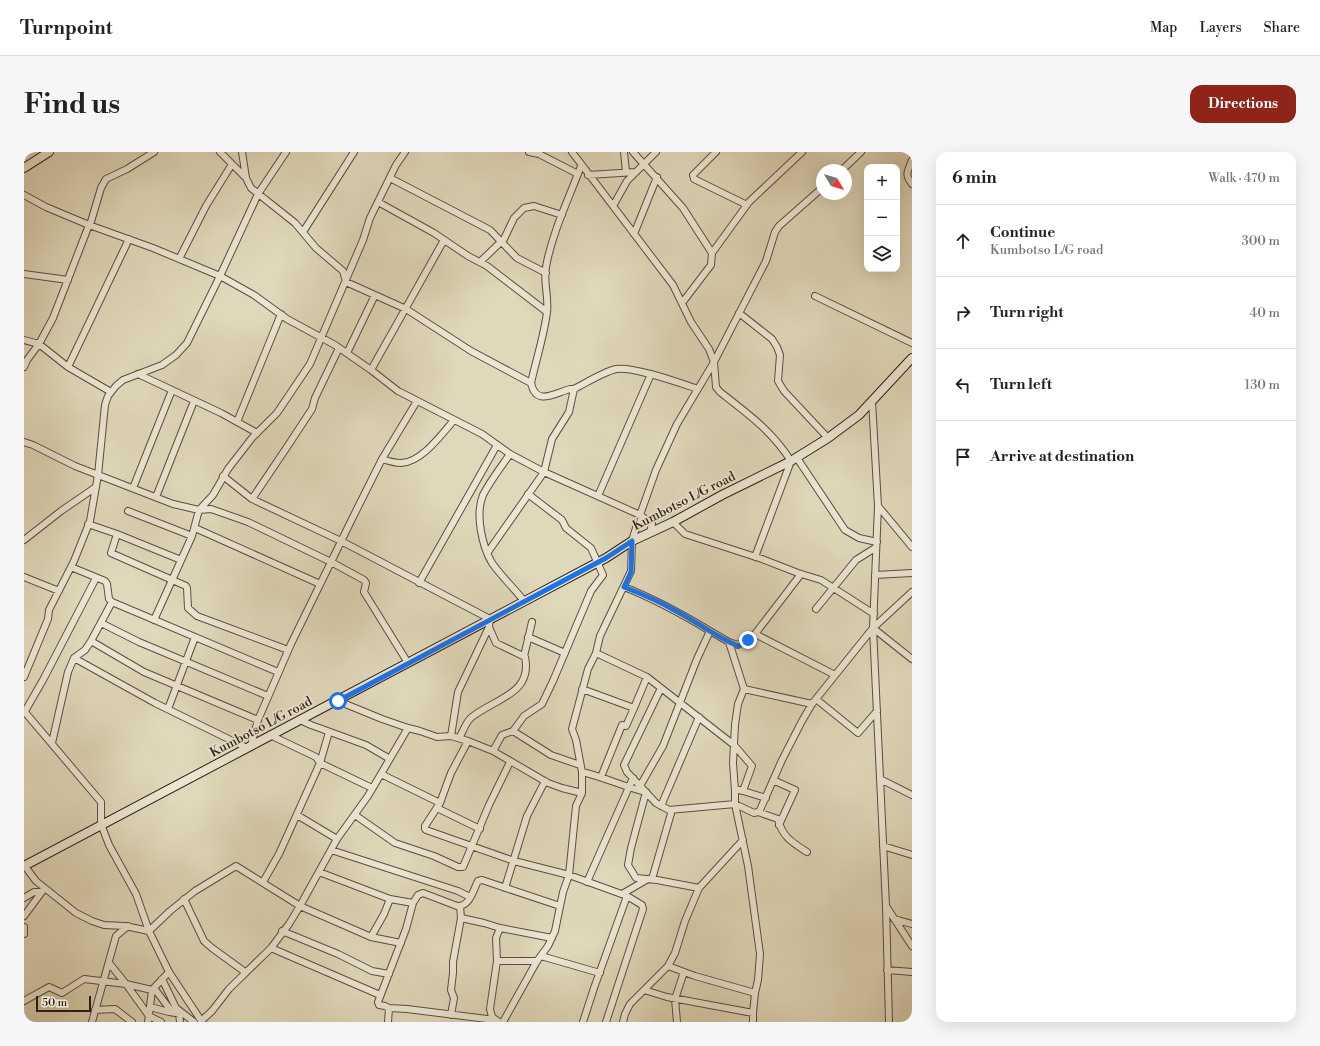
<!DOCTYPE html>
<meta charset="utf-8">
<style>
:root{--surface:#fff;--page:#f6f6f6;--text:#222;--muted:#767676;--line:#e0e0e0;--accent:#8f2418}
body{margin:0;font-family:"Libre Bodoni",serif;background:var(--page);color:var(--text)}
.controls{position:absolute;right:12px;top:12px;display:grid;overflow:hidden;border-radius:8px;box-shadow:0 4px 16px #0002}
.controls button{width:36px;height:36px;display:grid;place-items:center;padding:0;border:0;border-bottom:1px solid var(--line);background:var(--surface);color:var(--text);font:20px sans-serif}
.compass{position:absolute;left:792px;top:12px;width:36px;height:36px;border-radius:50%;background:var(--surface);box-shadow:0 4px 16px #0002;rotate:128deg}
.scale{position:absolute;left:12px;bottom:10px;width:55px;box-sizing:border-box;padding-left:4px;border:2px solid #301f16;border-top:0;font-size:11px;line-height:14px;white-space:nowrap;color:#301f16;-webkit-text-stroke:3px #ebe6d2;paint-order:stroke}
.stop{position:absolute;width:12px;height:12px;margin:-9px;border:3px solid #1a73e8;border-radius:50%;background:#fff}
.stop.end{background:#1a73e8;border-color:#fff;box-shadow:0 1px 4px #0008}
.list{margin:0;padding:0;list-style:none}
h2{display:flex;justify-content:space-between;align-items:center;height:52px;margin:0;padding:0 16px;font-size:17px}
h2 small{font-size:13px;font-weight:400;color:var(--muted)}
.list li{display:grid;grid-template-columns:26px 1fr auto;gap:12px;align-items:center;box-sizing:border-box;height:72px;padding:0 16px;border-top:1px solid var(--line)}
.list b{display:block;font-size:15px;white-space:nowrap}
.list p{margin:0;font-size:13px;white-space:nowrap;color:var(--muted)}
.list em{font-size:13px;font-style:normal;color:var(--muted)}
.icon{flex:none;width:22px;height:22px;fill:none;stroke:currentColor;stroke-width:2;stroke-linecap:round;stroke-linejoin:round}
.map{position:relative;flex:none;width:888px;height:870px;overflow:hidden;border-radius:12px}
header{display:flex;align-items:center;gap:24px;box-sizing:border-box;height:56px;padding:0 20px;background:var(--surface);border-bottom:1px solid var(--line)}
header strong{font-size:19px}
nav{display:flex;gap:22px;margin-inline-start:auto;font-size:14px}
.intro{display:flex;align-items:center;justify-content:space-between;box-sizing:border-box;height:96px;padding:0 24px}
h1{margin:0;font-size:28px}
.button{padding:10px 18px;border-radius:12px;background:var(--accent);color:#fff;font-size:14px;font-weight:700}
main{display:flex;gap:24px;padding:0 24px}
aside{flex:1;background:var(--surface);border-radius:12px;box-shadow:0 4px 16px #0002}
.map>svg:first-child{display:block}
</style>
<header>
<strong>Turnpoint</strong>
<nav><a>Map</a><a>Layers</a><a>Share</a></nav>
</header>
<div class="intro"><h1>Find us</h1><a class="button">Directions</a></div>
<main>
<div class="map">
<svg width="888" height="870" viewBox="0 0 888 870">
<rect width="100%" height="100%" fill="#e0d8ba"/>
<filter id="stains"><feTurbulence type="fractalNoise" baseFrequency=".005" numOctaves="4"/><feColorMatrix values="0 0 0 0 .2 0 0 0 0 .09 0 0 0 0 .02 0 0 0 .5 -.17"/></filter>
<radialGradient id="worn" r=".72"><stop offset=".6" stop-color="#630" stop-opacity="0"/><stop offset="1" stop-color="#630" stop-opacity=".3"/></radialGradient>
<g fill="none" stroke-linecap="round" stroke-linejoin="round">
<defs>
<path id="street" d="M 196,0 L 222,26 L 227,36 L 271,71 L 292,96 L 319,119 L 322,130 L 382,157 L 447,199 L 507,231
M 218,0 L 222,26
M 505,0 L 515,2 L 554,22
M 548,0 L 649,133 L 667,170 L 685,197 L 690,210 L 692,235 L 696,240 C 723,261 748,279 767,309 L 731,405
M 600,0 L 602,20
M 609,0 L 659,56 L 688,101
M 692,0 L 669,23 L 670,27 L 723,53
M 888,8 C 884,19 880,22 888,32
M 557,14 C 545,46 528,81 522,115 C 519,130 525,144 523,160 C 520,184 512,208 507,231 C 512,254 529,242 546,237 L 550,237 C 562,231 579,220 592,217 C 609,214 656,231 674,237
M 818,18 L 837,0
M 564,23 L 612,20
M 366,26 L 466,78 L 493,106 L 522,121
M 0,43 L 22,55 L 65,73 L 129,96 L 196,124 L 230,143 L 263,167 L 311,193 L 347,218 L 374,239 L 458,282 L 486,302 L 520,320 L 616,363 L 608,389 L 607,419 L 576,484 L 572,501 L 564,517 L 548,577 L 552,588 L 558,620 L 558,641 L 552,654 L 545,723 L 539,740 L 531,779 L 524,794 L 513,809 L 479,870
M 354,50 L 410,81 L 444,104 L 463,114 L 523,160
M 589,54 L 603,29 L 632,0
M 66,73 L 77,36 L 82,27 L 103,17 L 130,0
M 279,80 L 330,0
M 610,82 L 633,25
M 155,107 L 182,54 L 208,12
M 456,110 L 480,87 L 490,66 L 500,56 L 510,54 L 538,63
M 0,122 L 44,128
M 791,144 L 888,191
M 658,151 L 687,113 L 688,101 L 725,50 L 778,0
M 715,161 L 748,187 L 753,195 L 756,203 L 754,229 L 760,239 L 804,286
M 0,188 L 15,192 L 44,215 L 87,240
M 323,201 L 351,143
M 0,215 L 3,208 L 15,192 L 29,166 L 65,73
M 44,215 L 105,87
M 347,218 L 420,88
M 114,222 L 197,261 L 233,281
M 848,249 L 854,354 L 849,476 L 862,754 L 865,870
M 213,270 L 257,162
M 0,290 L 9,293 L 51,314 L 149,352 L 175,358 L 187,357 L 224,370 L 307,410 L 340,428 L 342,431 L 340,440 L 384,511
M 486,302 C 477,315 466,329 459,343 C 451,362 458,394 468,411 C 477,424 490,436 500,449
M 773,306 L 821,378 L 835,386 L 853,390
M 358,307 C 364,309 371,311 377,311 C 397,311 418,282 430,268
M 199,324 L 228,347 L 317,389 L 466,467 L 465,475 L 434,540 L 427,584
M 109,336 L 148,238
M 574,344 L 627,222
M 132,345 L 170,249
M 228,347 L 263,295 L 288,257 L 291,246 L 315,196
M 854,354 L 888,395
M 104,359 L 168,384
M 649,370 L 661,382 L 738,407 L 774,421 L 797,428 L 850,462
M 64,372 L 93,382 L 87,401 L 162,434 L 163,436 L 164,456 L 173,464 L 264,498
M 171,376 L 296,432
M 626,380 L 628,372 L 616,363 L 632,318 L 653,272 L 690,210 L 742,109 L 751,80 L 755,74 L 798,36
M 93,382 L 157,408
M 0,388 L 37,359 L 72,335
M 464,400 L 520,320 L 528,287 L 545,260 L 550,237
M 47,415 L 81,429 L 83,432 L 85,447 L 88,450 L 254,520
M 851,423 L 888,421
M 0,425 L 35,439
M 395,431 L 473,293
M 600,435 C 631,447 658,462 686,479
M 792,457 L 832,408 L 851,396
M 130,468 L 168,384 L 175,358 L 189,343 L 204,317 L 228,286 L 253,261 L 286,212 L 339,88 L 346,66 L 372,13 L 381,0
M 77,471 L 115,490 L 244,544
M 849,476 L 888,507
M 731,482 L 811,523
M 504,485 L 541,501
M 67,489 L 120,520 L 234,568
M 705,490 L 720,537 L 714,552 L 711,573 L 709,611 L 711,639 L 711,652 L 724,714 L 736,802 L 734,828 L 731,841 L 729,861 L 729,870
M 572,501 L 623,525 L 710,593 L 728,614 L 719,639 L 711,637
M 500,504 L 508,470
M 50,506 L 131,551 L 223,596
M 0,525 L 24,467 L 25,458 L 50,409 L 66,369 L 74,323 L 81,253 L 84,244 L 92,234 L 99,228 L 138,213 L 152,203 L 163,191 L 196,124 L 234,42 L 262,0
M 637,536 L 600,613 L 603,620 L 632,651 L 645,658 L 711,652 L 730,661 L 734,660 L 736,658 L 758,608 L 778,569 L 788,552 L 849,476 L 888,440
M 558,537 L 610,556 L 623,525
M 720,537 L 788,552
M 792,547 L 834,581 L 853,559
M 314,549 L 358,567 L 384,576 L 396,579 L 413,585 L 427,584 L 444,589 L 469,599 L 524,631 L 538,636 L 558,641
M 144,557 L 171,485
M 0,559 L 77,650 L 77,672 L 85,693 L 112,742 L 125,779 L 145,820 L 178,870
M 0,561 L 19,528 L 72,426
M 276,568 L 287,573 L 342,593 L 366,607
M 489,579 L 527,603 L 556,613
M 246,583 L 292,605 L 296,611 L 348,636
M 435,586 C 439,580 442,569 448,565 C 470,547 509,542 501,505 L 472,491 L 465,475
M 444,589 L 427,621 L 416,651 L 401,674 L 401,677 L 402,678 L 490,709 L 545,723 L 603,744 L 618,753 L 619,757 L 582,870
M 28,591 L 44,520 L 50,506 L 61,498 L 67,489 L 88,450
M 227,593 L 234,568 L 267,492 L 328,367 L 358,307 L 393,249
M 469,599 L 478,583 L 489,579 L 500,564 L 518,552 L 529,529 L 567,439 L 579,423 L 567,396 L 542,376 L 538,368 L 504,342
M 558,620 C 580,625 600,635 622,640 L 607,696 L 604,713 L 612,726 L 633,728 L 675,736
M 357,622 L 416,651
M 577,625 L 598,573 L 602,574 L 610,556
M 856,627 L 888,643
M 749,628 L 771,638 L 755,673
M 616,634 L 639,594 L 673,507 L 686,479 L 705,490 L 714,493 L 731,482 L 777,422
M 719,639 L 742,646
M 637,654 L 675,565
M 413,656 L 456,677
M 734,660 L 754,667 C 758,685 769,691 783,700
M 273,663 L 313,687
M 331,663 L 371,691 L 410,704 L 434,715 L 439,715 L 465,653 L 486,610
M 859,694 L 888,703
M 307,698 L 434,739 L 446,745
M 0,713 L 12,729 L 52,761 L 68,769 L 80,773 L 101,774 L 125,779 L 146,759 L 171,739 L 212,714 L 276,754 L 347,785 L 377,791
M 295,720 L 366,747 L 389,751
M 628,727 L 648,658
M 239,730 L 255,702 L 296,611 L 305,580
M 563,730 L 609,626
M 481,736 L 503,664 L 521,629
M 598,742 L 624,727
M 0,746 L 10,740 L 17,740
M 160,747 L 180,789 L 188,796 L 221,820
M 862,754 L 888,794
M 0,764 L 20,737
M 437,766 L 460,771 L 476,776 L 472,786 L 473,809 L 466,857 L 468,865 L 475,870
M 870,767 L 888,772
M 0,775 L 0,782
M 476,776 L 528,786
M 258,779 L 314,802 L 348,819 L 365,822
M 347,785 L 360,762 L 366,747
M 247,796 L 356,843
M 517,804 L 576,821
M 473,809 L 513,809
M 85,811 L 102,832 L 128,838 L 145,820
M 644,814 L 671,824 L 731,841
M 863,818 L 888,820
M 138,827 L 152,856 L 170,870
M 130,836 L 148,860
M 620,838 L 643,845 L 729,861
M 0,849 L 25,835 L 38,841 L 60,827 L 102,832 L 125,864 L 137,870
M 126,855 L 145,860 L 159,862
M 365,856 L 383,857 L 471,868
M 71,858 L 91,857 L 108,870
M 155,861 L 156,870
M 427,863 L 430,846 L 427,838 L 429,821 L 429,810 L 437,766 L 436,754
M 177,869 L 188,859 L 205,837 L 247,796 L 265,772 L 276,754 L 313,687 L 344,644 L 384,576
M 68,870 L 92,784 L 104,774
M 124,870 L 128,838
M 364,870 L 365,856 L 361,854 L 355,853 L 354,850 L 382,777 L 389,751 L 394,743 L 399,741 L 433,754 C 446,755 449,738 454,729 L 458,728 L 536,754
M 559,870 L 570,836 L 603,744
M 599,870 L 601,862 L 606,852 L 644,814 L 651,801 L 661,769 L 675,736 L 719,688
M 653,870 L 651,847 L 660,820"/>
<path id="secondary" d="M 0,16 L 25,0
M 0,714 L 582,406 L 608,389 L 649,370 L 698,343 L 767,309 L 804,286 L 835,263 L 888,206"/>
</defs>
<use href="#street" stroke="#5c4d3f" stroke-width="8"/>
<use href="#secondary" stroke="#301f16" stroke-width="10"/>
<use href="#street" stroke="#ebe6d2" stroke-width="6"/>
<use href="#secondary" stroke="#ebe6d2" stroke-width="8"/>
</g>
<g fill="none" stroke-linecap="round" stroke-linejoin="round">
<path stroke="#1a73e8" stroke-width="5" d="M 314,549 L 582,406 L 608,389 L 607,420 L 600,435 C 618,442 635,449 652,459 C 673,470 692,485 714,494 L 724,488"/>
</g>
<g text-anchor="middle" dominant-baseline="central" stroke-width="3.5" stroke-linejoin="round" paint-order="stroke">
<g font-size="13" fill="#301f16" stroke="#ebe6d2">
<text transform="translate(660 349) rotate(-27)">Kumbotso L/G road</text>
<text transform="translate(237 575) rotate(-28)">Kumbotso L/G road</text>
</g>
</g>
<rect width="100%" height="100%" filter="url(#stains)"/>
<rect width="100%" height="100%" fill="url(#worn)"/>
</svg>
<div class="controls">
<button>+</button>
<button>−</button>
<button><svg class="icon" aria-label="layers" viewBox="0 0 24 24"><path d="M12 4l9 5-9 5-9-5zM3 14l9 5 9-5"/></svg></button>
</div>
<svg class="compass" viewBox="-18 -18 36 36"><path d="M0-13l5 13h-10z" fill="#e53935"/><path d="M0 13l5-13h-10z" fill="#767676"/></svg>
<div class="scale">50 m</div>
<div class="stop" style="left:314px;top:549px"></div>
<div class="stop end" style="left:724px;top:488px"></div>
</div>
<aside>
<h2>6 min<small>Walk · 470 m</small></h2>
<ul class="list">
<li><svg class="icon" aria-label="ahead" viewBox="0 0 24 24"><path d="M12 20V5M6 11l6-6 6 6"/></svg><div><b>Continue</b><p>Kumbotso L/G road</p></div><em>300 m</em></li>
<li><svg class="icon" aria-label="right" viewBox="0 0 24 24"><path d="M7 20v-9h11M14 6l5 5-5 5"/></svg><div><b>Turn right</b></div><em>40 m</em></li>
<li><svg class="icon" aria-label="left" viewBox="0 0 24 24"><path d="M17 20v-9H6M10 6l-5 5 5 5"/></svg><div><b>Turn left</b></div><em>130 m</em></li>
<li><svg class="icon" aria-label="arrive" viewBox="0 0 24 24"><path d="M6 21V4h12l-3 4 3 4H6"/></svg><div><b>Arrive at destination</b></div></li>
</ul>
</aside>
</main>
